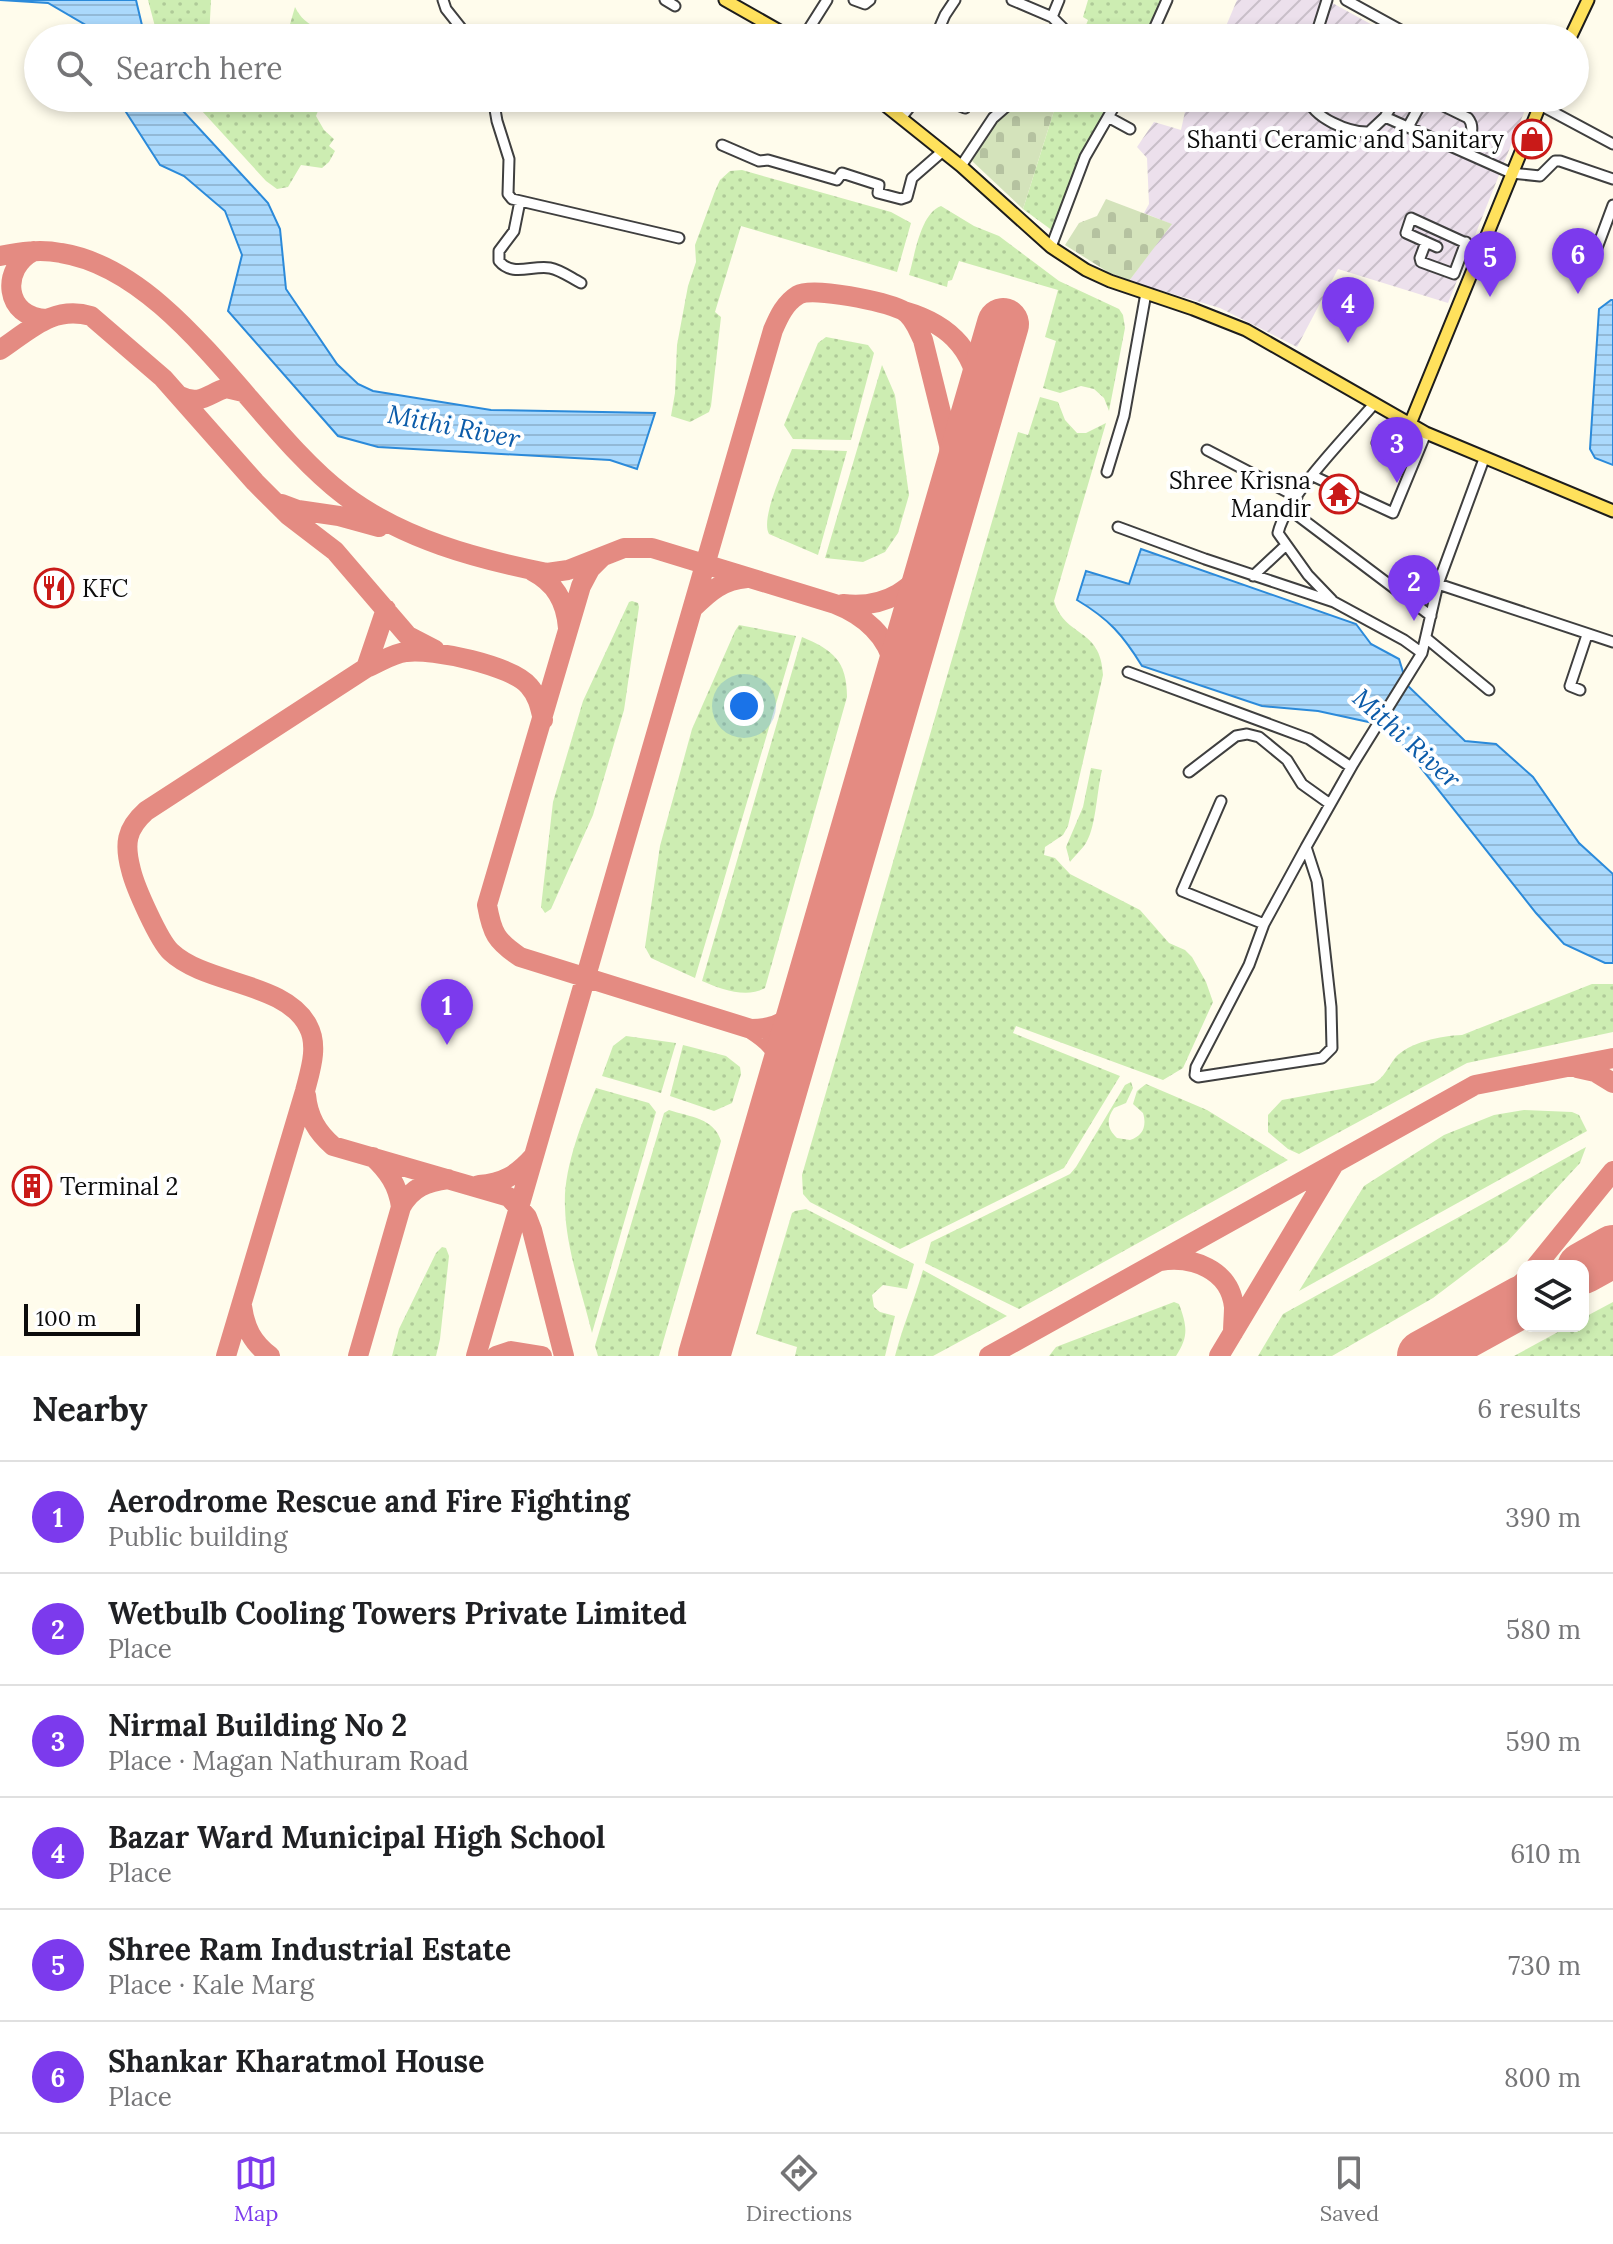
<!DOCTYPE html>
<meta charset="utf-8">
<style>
:root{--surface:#fff;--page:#f6f6f6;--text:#202124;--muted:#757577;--line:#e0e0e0;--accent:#7c3aed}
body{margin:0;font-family:Lora,serif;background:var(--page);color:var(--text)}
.controls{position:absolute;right:24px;bottom:24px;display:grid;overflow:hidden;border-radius:16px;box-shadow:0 4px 12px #0003}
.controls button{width:72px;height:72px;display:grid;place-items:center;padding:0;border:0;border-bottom:2px solid var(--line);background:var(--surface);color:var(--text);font:40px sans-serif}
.scale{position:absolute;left:24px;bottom:20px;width:116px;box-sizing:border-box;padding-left:8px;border:4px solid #0c0c0c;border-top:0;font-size:22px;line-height:28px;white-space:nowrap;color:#0c0c0c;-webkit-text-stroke:6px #fff;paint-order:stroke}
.you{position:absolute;left:744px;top:706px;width:28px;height:28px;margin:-20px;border:6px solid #fff;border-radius:50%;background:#1a73e8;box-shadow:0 0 0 12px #1a73e833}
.badge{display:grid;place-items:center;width:52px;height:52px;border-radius:50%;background:var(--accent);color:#fff;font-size:26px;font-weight:700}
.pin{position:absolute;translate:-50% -66px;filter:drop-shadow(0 2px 4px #0008)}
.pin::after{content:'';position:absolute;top:42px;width:28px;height:24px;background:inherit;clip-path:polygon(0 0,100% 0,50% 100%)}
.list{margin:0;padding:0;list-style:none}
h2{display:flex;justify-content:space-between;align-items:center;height:104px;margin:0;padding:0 32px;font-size:34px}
h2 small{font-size:26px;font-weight:400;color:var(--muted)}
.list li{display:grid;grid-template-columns:52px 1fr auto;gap:24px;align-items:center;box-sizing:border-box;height:112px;padding:0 32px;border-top:2px solid var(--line)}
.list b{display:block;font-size:30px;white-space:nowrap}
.list p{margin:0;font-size:26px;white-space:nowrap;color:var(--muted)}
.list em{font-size:26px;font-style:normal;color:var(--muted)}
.icon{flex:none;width:44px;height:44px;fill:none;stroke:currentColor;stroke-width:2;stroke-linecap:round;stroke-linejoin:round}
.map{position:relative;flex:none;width:1613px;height:1356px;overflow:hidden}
.search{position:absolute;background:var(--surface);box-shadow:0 4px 12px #0003;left:24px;right:24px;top:24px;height:88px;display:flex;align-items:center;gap:20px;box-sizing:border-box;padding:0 28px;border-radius:44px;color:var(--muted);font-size:30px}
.sheet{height:776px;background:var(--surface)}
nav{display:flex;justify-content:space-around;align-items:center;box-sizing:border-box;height:112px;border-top:2px solid var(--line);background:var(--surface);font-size:22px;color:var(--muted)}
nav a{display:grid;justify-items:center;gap:4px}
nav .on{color:var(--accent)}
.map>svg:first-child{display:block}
</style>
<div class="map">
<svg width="1613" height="1356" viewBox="0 0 1613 1356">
<defs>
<pattern id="industrial-furrows" width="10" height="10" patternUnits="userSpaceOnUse" patternTransform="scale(2)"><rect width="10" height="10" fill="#ece0ec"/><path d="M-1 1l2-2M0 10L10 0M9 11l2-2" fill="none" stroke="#c9bfc9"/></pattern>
<pattern id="grass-dots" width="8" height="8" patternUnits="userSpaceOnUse" patternTransform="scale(2)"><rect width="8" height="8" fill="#cdedb2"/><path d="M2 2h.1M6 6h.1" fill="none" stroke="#afca98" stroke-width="1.8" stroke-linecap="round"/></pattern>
<pattern id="cemetery-stones" width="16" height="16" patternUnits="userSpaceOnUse" patternTransform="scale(2)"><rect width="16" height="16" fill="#d4e3bb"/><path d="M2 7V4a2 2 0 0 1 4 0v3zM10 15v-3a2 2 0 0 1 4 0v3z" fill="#b5c2a0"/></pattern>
<pattern id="water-rules" width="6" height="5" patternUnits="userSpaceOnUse" patternTransform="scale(2)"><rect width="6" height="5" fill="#abd9fc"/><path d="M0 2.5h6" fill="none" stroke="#92b9d7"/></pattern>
</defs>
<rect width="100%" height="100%" fill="#fffcec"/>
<path fill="url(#industrial-furrows)" d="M 1237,0 L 1327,0 L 1396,38 L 1221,38 Z
M 1188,98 L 1504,98 L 1525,110 L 1448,303 L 1338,269 L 1297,347 L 1220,308 L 1129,281 L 1171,224 L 1144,213 L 1149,204 L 1147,158 L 1137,147 L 1154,122 L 1181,130 Z"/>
<path fill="url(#grass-dots)" d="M 148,0 L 211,0 L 209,38 L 158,38 Z
M 1088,0 L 1161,0 L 1145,38 L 1081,38 L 1088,20 L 1083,17 Z
M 295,7 C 307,31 321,23 331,38 L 286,38 Z
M 323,98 L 316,116 L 324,130 L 334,139 L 329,146 L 335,151 L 329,162 L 322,168 L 301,165 L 288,187 L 277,189 L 266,181 L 191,99 Z
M 1058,98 L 1113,98 L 1079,159 L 1053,231 L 1023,209 Z
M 742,170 L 891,212 L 911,223 L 897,272 L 741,226 L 715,312 L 721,317 L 711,406 L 709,412 L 690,422 L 671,416 L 675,393 L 677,345 L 688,286 L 696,262 L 695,245 L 715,191 L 720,180 L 730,171 Z
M 941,206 L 974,226 L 999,236 L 1059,281 L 1119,309 L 1123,315 L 1125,328 L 1109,411 L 1104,398 L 1094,389 L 1081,386 L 1060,393 L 1043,388 L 1056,341 L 1045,337 L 1058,290 L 959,261 L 952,280 L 948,281 L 947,287 L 909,275 C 915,255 920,214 941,206 Z
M 826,337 L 868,345 L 874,353 L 851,440 L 793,439 L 784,425 L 818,343 Z
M 882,365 L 895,395 L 909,495 L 898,533 L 885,552 L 863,562 L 825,558 Z
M 1040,397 L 1058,402 L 1065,420 L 1077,433 L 1086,433 L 1106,423 L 1054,601 C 1065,638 1101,627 1103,675 L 1068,826 L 1063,835 L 1045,847 L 1044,855 L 1055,858 L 1070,874 L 1140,910 L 1169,943 L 1185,950 L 1192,957 L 1206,982 L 1213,1002 L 1183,1068 L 1163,1080 L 1016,1026 L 1013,1033 L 1120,1076 L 1064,1168 L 900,1249 L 810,1202 L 803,1194 L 802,1175 L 1018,432 L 1028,435 Z
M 792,449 L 847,451 L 818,555 L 769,534 C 760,518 785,467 792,449 Z
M 632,601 L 638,603 L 639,607 L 624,710 L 593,815 L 551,909 L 545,913 L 541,907 L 553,802 L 583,701 L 629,602 Z
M 739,625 L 796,636 L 695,978 L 651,958 L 645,947 L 660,846 L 692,729 L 735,631 Z
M 802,637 C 833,650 847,661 847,697 L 765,988 C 746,999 721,989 702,981 Z
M 1091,768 L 1102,770 C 1097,790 1096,825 1087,841 C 1083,849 1075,855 1070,862 L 1066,847 L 1083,807 Z
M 1592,984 L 1613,984 L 1613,1032 L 1467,1063 L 1299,1154 L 1288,1149 L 1268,1132 L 1268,1115 L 1282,1100 L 1374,1083 C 1384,1078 1388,1067 1395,1058 C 1409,1042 1441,1036 1462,1035 Z
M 626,1036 L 676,1043 L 661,1093 L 602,1076 L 613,1046 Z
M 683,1045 L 726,1056 L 740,1067 L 741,1074 L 732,1103 L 714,1111 L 670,1096 Z
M 1131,1082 L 1133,1088 L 1126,1103 L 1114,1108 C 1106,1119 1107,1129 1117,1138 L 1130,1140 C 1143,1136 1147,1126 1143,1113 L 1133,1104 L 1137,1091 L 1146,1084 L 1207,1110 L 1288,1160 L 1019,1309 L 925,1263 L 931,1242 L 1070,1174 L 1076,1167 L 1125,1085 Z
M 596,1088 L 649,1103 L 656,1112 L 592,1333 C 582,1292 566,1249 565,1207 C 563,1169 582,1122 596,1088 Z
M 669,1110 C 690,1117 714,1118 721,1141 L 659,1356 L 598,1356 L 595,1346 L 664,1113 Z
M 1524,1110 L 1572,1112 L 1579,1115 L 1587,1131 L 1299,1291 L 1364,1186 L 1444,1135 L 1494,1115 Z
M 1586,1147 L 1580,1163 L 1507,1242 L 1433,1298 L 1332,1356 L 1258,1356 L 1283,1314 Z
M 806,1209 L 914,1264 L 907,1289 L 883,1285 L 872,1295 L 874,1307 L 880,1312 L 895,1316 L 885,1356 L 795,1356 L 797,1347 L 756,1334 L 792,1213 L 795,1211 Z
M 442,1247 L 446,1248 L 449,1256 L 440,1339 L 436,1356 L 392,1356 L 399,1329 L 436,1253 Z
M 923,1270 L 1007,1316 L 933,1356 L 895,1356 C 903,1325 914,1301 923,1270 Z
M 1174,1302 L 1179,1304 C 1187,1326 1189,1336 1176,1356 L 1049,1356 L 1056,1347 Z
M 1613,1302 L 1613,1356 L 1514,1356 L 1569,1326 L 1583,1326 L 1583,1318 Z"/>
<path fill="url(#cemetery-stones)" d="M 1020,98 L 1058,98 L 1023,209 L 972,161 L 995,125 Z
M 1106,199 L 1172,224 L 1129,281 L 1108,272 L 1065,245 L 1079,223 L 1097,216 Z"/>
<path fill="url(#water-rules)" stroke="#2b8ada" stroke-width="2" d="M 0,0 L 136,0 L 145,38 L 93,38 L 89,27 L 48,3 Z
M 117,98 L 171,98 L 268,203 L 280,229 L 286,289 L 337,364 L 358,384 L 373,391 L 491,410 L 655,413 L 637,469 L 610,460 L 378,447 L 338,436 L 228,311 L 242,255 L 225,211 L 184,176 L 160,165 Z
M 1611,300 L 1613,300 L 1613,465 L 1595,458 L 1590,449 L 1599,309 Z
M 1141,549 L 1356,624 L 1371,644 L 1399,659 L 1407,685 L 1465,741 L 1496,744 L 1533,777 L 1579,843 L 1613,874 L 1613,963 L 1605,963 L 1564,944 L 1536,913 L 1402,744 L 1373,723 L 1318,711 L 1262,706 L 1142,666 C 1123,635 1109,619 1077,600 L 1086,571 L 1129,584 Z"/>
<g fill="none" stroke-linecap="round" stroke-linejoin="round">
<path stroke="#e48b82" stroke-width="20" d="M 34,251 C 0,268 4,318 47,319
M 0,256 C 20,252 40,249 61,253 C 175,271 255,428 344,495 C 402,539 477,559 547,573 L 568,570 L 624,548 L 652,548 L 835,604 C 863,615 889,636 894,668 C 896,678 894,691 894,701
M 904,311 C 953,325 978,354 980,405
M 0,350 C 30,330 53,305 91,316 L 163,378 L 255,482 L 288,515 L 335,551 L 408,636 L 435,650
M 180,396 C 200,406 208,394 226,388 L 243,392
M 282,504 L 298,510 L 339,516 L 379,527
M 601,558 L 590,569 L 581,586 L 487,905 C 492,933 496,941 520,957 L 751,1029 C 775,1044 782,1055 783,1084
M 532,571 C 555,583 566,601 568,628
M 843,604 C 887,609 914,589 937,553
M 693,608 C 710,591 723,580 747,578
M 366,668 L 386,609
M 751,1029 C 779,1029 791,1019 808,998
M 1577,1068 L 1595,1072 L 1613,1083
M 306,1095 C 308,1117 317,1132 333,1146 L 509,1197 L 527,1217 L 532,1230 L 564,1356
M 373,1157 C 388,1171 398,1185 401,1207
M 479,1185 C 503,1183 517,1175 533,1157
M 1160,1261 C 1192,1256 1230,1269 1234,1307 C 1234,1315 1233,1324 1233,1333
M 1536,1266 L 1613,1171
M 242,1306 C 245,1328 252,1342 270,1356
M 1494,1317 L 1523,1282
M 226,1356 L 305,1091 C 310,1071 319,1046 308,1026 C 286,982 206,985 171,952 C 159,941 135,887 131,870 C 124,844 126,829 146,811 L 366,668 C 379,663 393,653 406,652 C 432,648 513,666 529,686 C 538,696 540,707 543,720
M 358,1356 L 401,1207 C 412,1187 427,1182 448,1179
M 476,1356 L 773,330 C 779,316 785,303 798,295 C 813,286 885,302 902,310 C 913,315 918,330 923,340 L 949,445 L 953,498
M 496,1356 L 511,1351 L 542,1356
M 989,1356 L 1475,1085 L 1613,1058
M 1219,1356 L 1334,1164"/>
<path stroke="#e48b82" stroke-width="52" d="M 1583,1268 L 1613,1251
M 704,1356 L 1003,324
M 1423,1356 L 1523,1301"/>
<defs>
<path id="minor" d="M 443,0 L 446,9 L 469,38
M 665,0 L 675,6
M 854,0 L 865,4 L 870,0
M 1012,0 L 1052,17 L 1063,28 L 1057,38
M 1346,0 L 1415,38
M 1052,17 L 1059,0
M 803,38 L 827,0
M 935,38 L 945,15 L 955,0
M 986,38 L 989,31
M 1150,38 L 1167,0
M 1315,38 L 1327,0
M 493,98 L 497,121 L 509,159 L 508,194 L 512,199 L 679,238
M 940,98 L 965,108
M 1308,98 C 1313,118 1349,133 1369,132 L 1385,117 L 1511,173 L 1540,176 L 1555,161 L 1560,161 L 1613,179
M 1427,98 L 1468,118 C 1477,129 1468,141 1463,151
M 1527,98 L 1613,144
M 1108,117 L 1130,129
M 1385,117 L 1396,98
M 901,118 L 917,98
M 1408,127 L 1424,98
M 722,145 L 759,161 L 768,160 L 837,180 L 842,173 L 879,185 L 878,193 L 901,199 L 907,197 L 912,178 L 943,151
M 961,166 L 993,118 L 1016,98
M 520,201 L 514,231 L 499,251 L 499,261 C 512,277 532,265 550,268 C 561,270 571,278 581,283
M 1426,242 L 1420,258 L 1421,262 L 1454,274 L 1466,242
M 1051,247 L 1085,157 L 1119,98
M 1437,247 L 1406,233 L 1411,218 L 1481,250
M 1597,248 L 1613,205
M 1377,443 L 1415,458
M 1207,450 L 1297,497
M 1107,472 L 1124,416 L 1146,293
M 1313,476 L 1393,513 L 1426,433
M 1289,509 L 1431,616
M 1118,527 L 1205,559 L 1334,602 L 1404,640 L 1422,653
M 1253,576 L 1285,546
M 1438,584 L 1613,642
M 1332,600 L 1308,575 L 1278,533 C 1287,495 1347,436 1374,404
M 1426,638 L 1489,690
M 1128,672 L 1309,739 L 1351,767
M 1580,690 L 1570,686 L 1587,635
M 1189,772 L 1236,736 L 1247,734 L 1259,737 L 1287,760 L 1302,784 L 1330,804
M 1221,801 L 1182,891 L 1264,924
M 1306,847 L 1264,924 L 1249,965 L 1196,1067 L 1195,1075 L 1198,1077 L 1322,1058 L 1332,1048 L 1331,1007 L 1317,881 L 1306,847 L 1353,764 L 1422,653 L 1438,584 L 1484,459"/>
<path id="major" d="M 725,0 L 792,38
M 1570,38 L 1588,0
M 876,98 L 961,166 L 1051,247 L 1086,270 L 1110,281 L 1193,309 L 1246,330 L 1426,433 L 1613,511
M 1410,424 L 1543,98"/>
</defs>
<use href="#minor" stroke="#3f3f3f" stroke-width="13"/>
<use href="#major" stroke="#1d1d1d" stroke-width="15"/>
<use href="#minor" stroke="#fff" stroke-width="9"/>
<use href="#major" stroke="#ffe15c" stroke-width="11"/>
</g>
<defs>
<symbol id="shop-ring" viewBox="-11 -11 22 22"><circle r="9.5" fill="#fff" stroke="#c91a18" stroke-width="1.5"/><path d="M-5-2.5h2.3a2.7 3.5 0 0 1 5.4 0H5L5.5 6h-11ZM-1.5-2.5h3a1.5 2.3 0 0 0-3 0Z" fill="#c91a18"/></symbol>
<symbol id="temple-ring" viewBox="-11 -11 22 22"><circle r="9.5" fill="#fff" stroke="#c91a18" stroke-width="1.5"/><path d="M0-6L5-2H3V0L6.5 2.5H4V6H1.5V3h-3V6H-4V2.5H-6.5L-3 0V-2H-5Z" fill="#c91a18"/></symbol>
<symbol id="restaurant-ring" viewBox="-11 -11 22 22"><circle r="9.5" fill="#fff" stroke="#c91a18" stroke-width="1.5"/><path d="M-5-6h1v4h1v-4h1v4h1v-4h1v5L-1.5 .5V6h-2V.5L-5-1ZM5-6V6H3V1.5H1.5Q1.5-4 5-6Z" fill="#c91a18"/></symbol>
<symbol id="building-ring" viewBox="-11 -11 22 22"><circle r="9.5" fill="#fff" stroke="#c91a18" stroke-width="1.5"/><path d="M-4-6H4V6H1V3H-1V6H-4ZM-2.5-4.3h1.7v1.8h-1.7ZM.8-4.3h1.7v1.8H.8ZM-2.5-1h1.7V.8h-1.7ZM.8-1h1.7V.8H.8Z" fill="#c91a18"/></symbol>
</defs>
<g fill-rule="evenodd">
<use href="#shop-ring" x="1510" y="117" width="44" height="44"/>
<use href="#temple-ring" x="1317" y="472" width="44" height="44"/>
<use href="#restaurant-ring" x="32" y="566" width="44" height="44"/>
<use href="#building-ring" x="10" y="1164" width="44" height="44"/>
</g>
<g text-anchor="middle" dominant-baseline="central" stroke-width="8" stroke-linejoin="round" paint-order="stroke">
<g font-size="24" fill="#0c0c0c" stroke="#fff" text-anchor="end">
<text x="1504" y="139">Shanti Ceramic and Sanitary</text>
<text x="1311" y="480">Shree Krisna<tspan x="1311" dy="28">Mandir</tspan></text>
<text x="82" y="588" text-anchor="start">KFC</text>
<text x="60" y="1186" text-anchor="start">Terminal 2</text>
</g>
<g font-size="26" font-style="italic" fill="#0b5ba9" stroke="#fff">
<text transform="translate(454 426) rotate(11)">Mithi River</text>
<text transform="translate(1407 738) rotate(42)">Mithi River</text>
</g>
</g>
</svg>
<div class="controls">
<button><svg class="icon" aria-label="layers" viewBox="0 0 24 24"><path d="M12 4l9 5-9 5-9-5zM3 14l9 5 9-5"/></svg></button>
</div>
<div class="scale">100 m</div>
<div class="you"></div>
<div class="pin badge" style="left:447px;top:1045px">1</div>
<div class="pin badge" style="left:1414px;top:621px">2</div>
<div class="pin badge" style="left:1397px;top:483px">3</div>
<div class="pin badge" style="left:1348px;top:343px">4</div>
<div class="pin badge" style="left:1490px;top:297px">5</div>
<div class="pin badge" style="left:1578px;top:294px">6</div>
<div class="search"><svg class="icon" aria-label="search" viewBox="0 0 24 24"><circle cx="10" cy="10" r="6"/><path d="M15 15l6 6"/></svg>Search here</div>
</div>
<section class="sheet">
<h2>Nearby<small>6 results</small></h2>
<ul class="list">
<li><span class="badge">1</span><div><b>Aerodrome Rescue and Fire Fighting</b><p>Public building</p></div><em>390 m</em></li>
<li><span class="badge">2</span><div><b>Wetbulb Cooling Towers Private Limited</b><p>Place</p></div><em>580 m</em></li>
<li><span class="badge">3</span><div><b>Nirmal Building No 2</b><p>Place · Magan Nathuram Road</p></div><em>590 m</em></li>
<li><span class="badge">4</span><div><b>Bazar Ward Municipal High School</b><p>Place</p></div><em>610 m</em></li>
<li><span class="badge">5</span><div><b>Shree Ram Industrial Estate</b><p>Place · Kale Marg</p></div><em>730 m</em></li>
<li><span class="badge">6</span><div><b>Shankar Kharatmol House</b><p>Place</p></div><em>800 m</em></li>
</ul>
</section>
<nav>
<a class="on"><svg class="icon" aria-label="map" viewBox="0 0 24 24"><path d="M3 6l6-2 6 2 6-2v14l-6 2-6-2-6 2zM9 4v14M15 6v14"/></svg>Map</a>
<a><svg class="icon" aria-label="directions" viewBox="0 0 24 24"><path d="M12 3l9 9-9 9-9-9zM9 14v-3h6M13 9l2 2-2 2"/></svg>Directions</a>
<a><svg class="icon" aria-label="saved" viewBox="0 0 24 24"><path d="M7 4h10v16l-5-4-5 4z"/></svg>Saved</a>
</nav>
